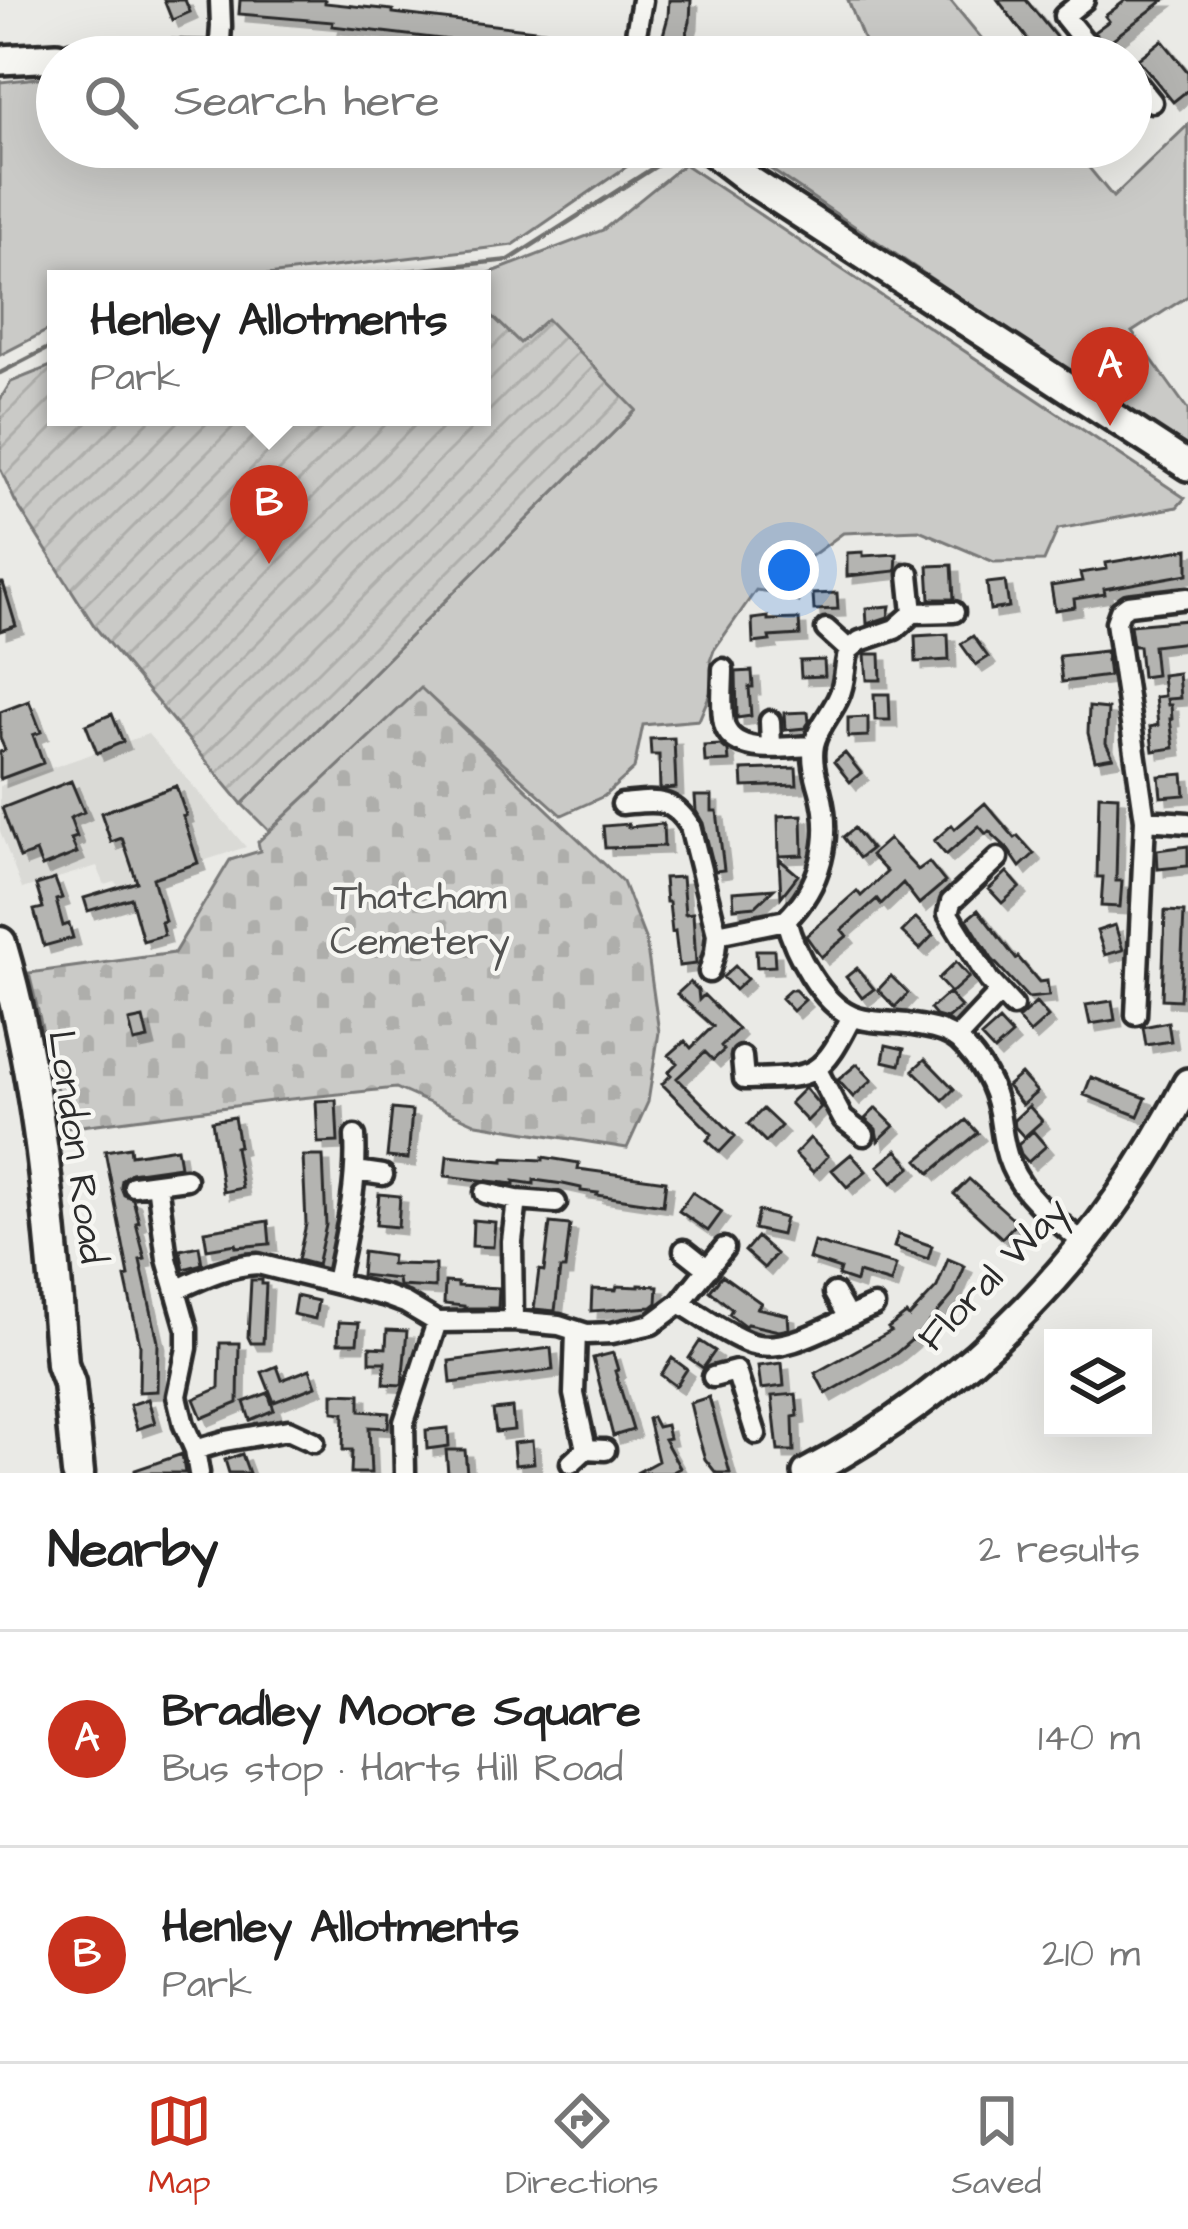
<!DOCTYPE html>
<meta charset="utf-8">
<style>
:root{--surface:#fff;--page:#f6f6f6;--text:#222;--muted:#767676;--line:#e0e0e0;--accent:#c8321e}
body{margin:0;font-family:"Architects Daughter",sans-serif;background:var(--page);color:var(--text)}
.controls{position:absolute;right:36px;bottom:36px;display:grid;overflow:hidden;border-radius:0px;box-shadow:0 12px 48px #0002}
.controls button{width:108px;height:108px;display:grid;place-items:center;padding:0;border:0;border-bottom:3px solid var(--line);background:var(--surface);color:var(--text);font:60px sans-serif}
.you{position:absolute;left:789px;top:570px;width:42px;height:42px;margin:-30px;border:9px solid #fff;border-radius:50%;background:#1a73e8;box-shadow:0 0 0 18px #1a73e833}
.badge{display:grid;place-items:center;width:78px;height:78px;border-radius:50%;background:var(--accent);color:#fff;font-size:39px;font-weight:700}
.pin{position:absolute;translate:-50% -99px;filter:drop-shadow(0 3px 6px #0008)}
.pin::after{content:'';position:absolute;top:63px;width:42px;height:36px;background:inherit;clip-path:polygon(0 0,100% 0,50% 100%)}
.popup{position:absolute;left:47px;top:270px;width:444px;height:156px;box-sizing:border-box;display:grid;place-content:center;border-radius:0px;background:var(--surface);filter:drop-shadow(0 3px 9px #0005);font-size:39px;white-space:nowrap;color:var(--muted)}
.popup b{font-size:45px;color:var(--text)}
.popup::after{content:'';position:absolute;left:50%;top:100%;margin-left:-24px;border:24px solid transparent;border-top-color:var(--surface)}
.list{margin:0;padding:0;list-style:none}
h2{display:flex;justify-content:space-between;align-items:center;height:156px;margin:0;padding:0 48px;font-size:51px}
h2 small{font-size:39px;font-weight:400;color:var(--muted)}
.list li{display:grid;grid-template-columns:78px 1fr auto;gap:36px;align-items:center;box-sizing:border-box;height:216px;padding:0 48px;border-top:3px solid var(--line)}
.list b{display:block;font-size:45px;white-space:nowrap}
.list p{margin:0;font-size:39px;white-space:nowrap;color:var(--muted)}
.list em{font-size:39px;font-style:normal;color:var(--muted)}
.icon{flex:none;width:66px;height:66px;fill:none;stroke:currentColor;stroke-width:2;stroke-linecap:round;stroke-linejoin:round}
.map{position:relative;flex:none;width:1188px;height:1473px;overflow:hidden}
.search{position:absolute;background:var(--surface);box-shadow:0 12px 48px #0002;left:36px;right:36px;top:36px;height:132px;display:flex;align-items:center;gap:30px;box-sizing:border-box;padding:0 42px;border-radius:66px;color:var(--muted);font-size:45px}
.sheet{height:588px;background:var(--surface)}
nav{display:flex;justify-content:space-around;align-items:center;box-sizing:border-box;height:168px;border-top:3px solid var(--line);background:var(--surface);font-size:33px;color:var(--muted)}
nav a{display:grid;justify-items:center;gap:6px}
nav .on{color:var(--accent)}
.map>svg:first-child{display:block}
</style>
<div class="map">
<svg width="1188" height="1473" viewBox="0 0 1188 1473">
<defs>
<pattern id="cemetery-stones" width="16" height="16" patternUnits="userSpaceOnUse" patternTransform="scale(3)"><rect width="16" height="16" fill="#cacac7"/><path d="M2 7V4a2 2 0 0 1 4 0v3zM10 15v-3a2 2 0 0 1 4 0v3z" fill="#aeaeab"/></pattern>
<pattern id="garden-furrows" width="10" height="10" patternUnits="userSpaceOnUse" patternTransform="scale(3)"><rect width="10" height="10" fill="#cacac7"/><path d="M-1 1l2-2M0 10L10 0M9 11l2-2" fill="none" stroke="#aeaeab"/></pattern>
<filter id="shadow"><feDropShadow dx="7" dy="7" stdDeviation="0" flood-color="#0004"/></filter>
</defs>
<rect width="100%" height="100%" fill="#eaeae6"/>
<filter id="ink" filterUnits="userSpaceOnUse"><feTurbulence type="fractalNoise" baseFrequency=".00833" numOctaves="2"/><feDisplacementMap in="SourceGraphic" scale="24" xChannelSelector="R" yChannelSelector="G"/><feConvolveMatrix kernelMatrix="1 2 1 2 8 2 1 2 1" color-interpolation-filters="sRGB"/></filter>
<g filter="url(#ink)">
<path fill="#dadad6" d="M 148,734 L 246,847 L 120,888 L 115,882 L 105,885 L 97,866 L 22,889 L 0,831 L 0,786 Z"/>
<path fill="#cacac7" stroke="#7a7a79" stroke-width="3" d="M 848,0 L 950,0 L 997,57 L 863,57 L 868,51 Z
M 57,76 L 57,147 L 655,147 L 513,245 L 235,279 L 56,279 L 56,326 L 0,355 L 0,82 Z
M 1188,125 L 1188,296 L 1132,332 L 1188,410 L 1188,453 L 760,162 L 775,147 L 1072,147 L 1113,197 Z
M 684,164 L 1185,498 L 1177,507 L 1058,529 L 1044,561 L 994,562 L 919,530 L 843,533 L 802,563 L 798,602 L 778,593 L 756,590 L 714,650 L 710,661 L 718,674 L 699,720 L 643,725 L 634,769 L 604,796 L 562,815 L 421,689 L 269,831 L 242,804 L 635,411 L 520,343 L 482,306 L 482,279 L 474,279 L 603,230 Z"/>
<path fill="url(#cemetery-stones)" stroke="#7a7a79" stroke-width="3" d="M 421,688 L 623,882 L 646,941 L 659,1032 L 648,1102 L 627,1148 L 477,1124 L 396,1088 L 272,1101 L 66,1128 L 29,973 L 174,953 L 230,860 L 260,851 L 258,842 Z"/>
<path fill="url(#garden-furrows)" stroke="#7a7a79" stroke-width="3" d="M 482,306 L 520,343 L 547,319 L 636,410 L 242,804 L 95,627 L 15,501 L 0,468 L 0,400 L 11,382 L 56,364 L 56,417 L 482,417 Z"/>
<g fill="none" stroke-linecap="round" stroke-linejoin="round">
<path stroke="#727270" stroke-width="4.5" d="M 332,279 L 509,260 L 675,154
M 0,373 L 56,344"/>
</g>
<path fill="#b4b4b1" stroke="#2b2b2b" stroke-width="3" filter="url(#shadow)" d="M 164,0 L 185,0 L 190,12 L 172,20 Z
M 240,0 L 325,0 L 325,3 L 393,10 L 393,13 L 619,40 L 617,57 L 557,55 L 558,53 L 332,26 L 333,22 L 239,14 Z
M 669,0 L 691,0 L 690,22 L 680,57 L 657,57 L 668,17 Z
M 998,0 L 1026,0 L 1072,57 L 1041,57 Z
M 1126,0 L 1164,0 L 1105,45 L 1094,32 L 1109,21 L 1105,16 Z
M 1162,40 L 1188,72 L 1188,90 L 1173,102 L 1138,59 Z
M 1188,549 L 1188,574 L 1104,589 L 1105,594 L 1074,599 L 1075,607 L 1055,610 L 1051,586 L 1082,581 L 1080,573 L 1107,569 L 1106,563 Z
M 863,552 L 863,556 L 897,554 L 896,571 L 847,576 L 847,553 Z
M 952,565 L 954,599 L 930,599 L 928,566 Z
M 1005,581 L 1009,607 L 990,610 L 987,583 Z
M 0,583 L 3,583 L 16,626 L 0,631 Z
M 837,593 L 838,609 L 814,610 L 813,594 Z
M 890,606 L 888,617 L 867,624 L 866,608 Z
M 768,617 L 768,620 L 799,619 L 800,635 L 769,637 L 770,641 L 753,643 L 752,619 Z
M 1188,620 L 1188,642 L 1153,646 L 1156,675 L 1142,677 L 1139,646 L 1133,646 L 1130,625 Z
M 948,634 L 949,660 L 916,662 L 915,636 Z
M 973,636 L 988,657 L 976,665 L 961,644 Z
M 1106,651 L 1109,676 L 1062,682 L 1059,656 Z
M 865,654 L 880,654 L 881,680 L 867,680 Z
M 824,660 L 825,676 L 801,677 L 800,661 Z
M 752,671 L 753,687 L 749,687 L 751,716 L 737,718 L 736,672 Z
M 1178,673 L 1180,698 L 1167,699 L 1168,705 L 1171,705 L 1172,719 L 1170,719 L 1174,748 L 1153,751 L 1150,727 L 1158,725 L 1155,697 L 1164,696 L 1162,675 Z
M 874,694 L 889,694 L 890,720 L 875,720 Z
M 29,701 L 41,732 L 33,735 L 43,763 L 0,779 L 0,752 L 5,750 L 0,738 L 0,712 Z
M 1089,707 L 1108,709 L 1106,743 L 1113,757 L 1095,760 L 1088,733 Z
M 808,712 L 809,722 L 805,728 L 785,730 L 784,713 Z
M 112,714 L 123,742 L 97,753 L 86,725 Z
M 868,717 L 868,736 L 848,737 L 848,718 Z
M 674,738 L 676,788 L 660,789 L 659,755 L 651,755 L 650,739 Z
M 721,745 L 728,751 L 729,761 L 705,762 L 704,746 Z
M 845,753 L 861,773 L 850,782 L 834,762 Z
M 796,768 L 797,785 L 743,787 L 742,770 Z
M 1183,774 L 1185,795 L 1161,797 L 1159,776 Z
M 71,781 L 84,812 L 70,818 L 77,837 L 71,839 L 77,853 L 42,867 L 36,852 L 20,858 L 2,808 Z
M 176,786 L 186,815 L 183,816 L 198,863 L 153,878 L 165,921 L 161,922 L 164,935 L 143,941 L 131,898 L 88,911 L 84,898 L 137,882 L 122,838 L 111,842 L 101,813 Z
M 1099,795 L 1118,796 L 1116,881 L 1122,881 L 1120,907 L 1101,906 L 1103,877 L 1097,877 Z
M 695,796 L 712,796 L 712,811 L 717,811 L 724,870 L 715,871 L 703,823 L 696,811 Z
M 985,803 L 1015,838 L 1018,836 L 1034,854 L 1020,867 L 1007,848 L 989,831 L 986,834 L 979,826 L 946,855 L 934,841 L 952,825 L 955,829 Z
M 802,815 L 803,855 L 779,856 L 778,816 Z
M 628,824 L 628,827 L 663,824 L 664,846 L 605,848 L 603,826 Z
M 854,828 L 871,849 L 859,858 L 843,837 Z
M 889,839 L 918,870 L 929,862 L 945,882 L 919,904 L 903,883 L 881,904 L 877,899 L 842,930 L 847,936 L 821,957 L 806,936 L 857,891 L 861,896 L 887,872 L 871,855 Z
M 1188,846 L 1188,866 L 1158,869 L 1157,850 Z
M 779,859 L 798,875 L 781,897 Z
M 1007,872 L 1020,887 L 1002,903 L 989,889 Z
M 682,877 L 685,914 L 693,913 L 696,964 L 679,966 L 675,931 L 672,932 L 669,902 L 666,902 L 664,878 Z
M 55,879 L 62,898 L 56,900 L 63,926 L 69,924 L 73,938 L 44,946 L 34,910 L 43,908 L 36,885 Z
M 774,889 L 756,906 L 734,908 L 733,892 Z
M 978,910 L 1016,959 L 1018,957 L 1039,982 L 1047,981 L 1049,996 L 1028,998 L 992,959 L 967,919 Z
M 1165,911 L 1184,912 L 1180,1000 L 1162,999 Z
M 916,918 L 933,935 L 920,949 L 902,932 Z
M 1115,925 L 1123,950 L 1105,955 L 1097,931 Z
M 756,950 L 774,950 L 775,966 L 757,967 Z
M 956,962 L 969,977 L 951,993 L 938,979 Z
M 735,966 L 747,979 L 735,990 L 723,977 Z
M 857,968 L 874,989 L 862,998 L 846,977 Z
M 891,976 L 908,993 L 895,1007 L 878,990 Z
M 690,982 L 698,990 L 699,1000 L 704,995 L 738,1029 L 721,1046 L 724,1050 L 713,1060 L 705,1052 L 677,1078 L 735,1136 L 720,1152 L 707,1140 L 712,1134 L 662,1084 L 671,1075 L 668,1072 L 677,1063 L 669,1055 L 685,1041 L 691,1048 L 713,1026 L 677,994 Z
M 790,990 L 795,990 L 805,1000 L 793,1011 L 781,998 Z
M 948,993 L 961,1007 L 947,1019 L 936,1016 L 930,1009 Z
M 1112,1001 L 1115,1020 L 1090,1024 L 1086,1005 Z
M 1036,1003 L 1048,1017 L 1030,1033 L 1018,1019 Z
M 143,1018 L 148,1039 L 134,1042 L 129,1021 Z
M 999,1021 L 1012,1035 L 994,1051 L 981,1037 Z
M 1168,1022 L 1171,1041 L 1146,1045 L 1143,1027 Z
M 886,1045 L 904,1049 L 900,1065 L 883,1061 Z
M 925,1059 L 954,1089 L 943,1100 L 913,1070 Z
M 857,1064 L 872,1080 L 853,1097 L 838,1080 Z
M 1021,1074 L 1037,1092 L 1022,1105 L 1007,1086 Z
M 1091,1077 L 1146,1098 L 1138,1116 L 1084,1095 Z
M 805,1088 L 821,1107 L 807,1121 L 790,1103 Z
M 336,1100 L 338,1142 L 318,1143 L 316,1101 Z
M 1029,1106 L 1042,1121 L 1024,1137 L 1015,1127 L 1014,1120 Z
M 876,1108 L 894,1126 L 878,1141 L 876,1129 L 865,1119 Z
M 392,1109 L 412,1111 L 408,1159 L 387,1157 Z
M 763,1109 L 781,1126 L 766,1142 L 748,1124 Z
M 234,1117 L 239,1146 L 235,1147 L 242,1188 L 223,1192 L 212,1121 Z
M 966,1120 L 978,1133 L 930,1173 L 918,1160 Z
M 1033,1131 L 1046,1146 L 1028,1162 L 1021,1154 L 1018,1145 Z
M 810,1138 L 828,1156 L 813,1172 L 795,1154 Z
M 130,1147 L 131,1155 L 177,1148 L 180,1166 L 131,1173 L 122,1180 L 121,1187 L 124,1195 L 133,1199 L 139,1222 L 136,1223 L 145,1259 L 140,1260 L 158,1342 L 157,1391 L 139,1392 L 140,1345 L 125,1277 L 129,1276 L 105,1151 Z
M 897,1150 L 911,1167 L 892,1183 L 878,1166 Z
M 851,1154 L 866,1171 L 847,1187 L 832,1170 Z
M 303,1156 L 323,1156 L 326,1225 L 317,1265 L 298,1260 L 306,1224 Z
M 447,1156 L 503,1161 L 503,1158 L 543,1160 L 543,1157 L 579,1163 L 578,1169 L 666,1181 L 663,1205 L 597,1195 L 598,1193 L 581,1191 L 581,1188 L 563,1184 L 534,1180 L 534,1184 L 514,1181 L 514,1184 L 445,1176 Z
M 969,1179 L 1017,1222 L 1002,1238 L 954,1194 Z
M 692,1192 L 722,1212 L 708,1231 L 679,1211 Z
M 379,1194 L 400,1196 L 398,1227 L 376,1225 Z
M 758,1211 L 785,1218 L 781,1235 L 754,1229 Z
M 473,1220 L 495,1222 L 493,1247 L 472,1246 Z
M 268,1221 L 270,1244 L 236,1247 L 236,1244 L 207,1249 L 204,1231 Z
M 550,1223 L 570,1225 L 565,1269 L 560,1269 L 555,1311 L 534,1309 L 539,1270 L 544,1271 Z
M 898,1234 L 932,1246 L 928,1259 L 894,1247 Z
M 757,1237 L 776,1254 L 764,1268 L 745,1251 Z
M 814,1242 L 896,1265 L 891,1283 L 858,1273 L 856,1282 L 838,1276 L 840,1269 L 809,1259 Z
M 199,1246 L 202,1264 L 184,1269 L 180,1250 Z
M 363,1252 L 392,1256 L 391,1264 L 435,1265 L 435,1288 L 399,1286 L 398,1279 L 361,1275 Z
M 948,1259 L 965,1266 L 953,1295 L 921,1332 L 894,1355 L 826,1394 L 815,1373 L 891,1331 L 888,1328 L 906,1314 L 909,1317 L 937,1287 Z
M 722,1275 L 761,1303 L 757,1308 L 788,1315 L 789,1329 L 779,1331 L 747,1324 L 745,1326 L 729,1314 L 732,1309 L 710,1291 Z
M 251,1280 L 262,1280 L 262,1284 L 266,1284 L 263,1343 L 251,1343 L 248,1337 Z
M 445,1282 L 458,1283 L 458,1286 L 499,1288 L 498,1308 L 464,1308 L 464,1306 L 444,1304 Z
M 639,1285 L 658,1286 L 657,1303 L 652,1307 L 591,1311 L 592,1289 L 616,1290 L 617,1286 L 639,1287 Z
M 296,1296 L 318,1301 L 315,1319 L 293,1314 Z
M 339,1322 L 359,1323 L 357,1343 L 338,1343 Z
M 387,1330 L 407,1331 L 402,1385 L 384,1384 L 385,1362 L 370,1362 L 370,1347 L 386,1348 Z
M 700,1341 L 715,1351 L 703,1368 L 689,1358 Z
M 220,1343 L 239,1343 L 238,1403 L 202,1418 L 194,1399 L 219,1388 Z
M 551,1348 L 553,1370 L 451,1383 L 449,1361 Z
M 613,1353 L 618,1370 L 615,1371 L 633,1430 L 613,1436 L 593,1358 Z
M 672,1358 L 687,1369 L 676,1386 L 661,1375 Z
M 782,1363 L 784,1386 L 761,1389 L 758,1366 Z
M 277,1366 L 282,1380 L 310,1369 L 316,1386 L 274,1402 L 262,1372 Z
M 268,1393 L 274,1410 L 250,1420 L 244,1402 Z
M 333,1393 L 360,1394 L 360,1411 L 389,1413 L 388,1428 L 369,1427 L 371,1473 L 351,1473 L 352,1450 L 343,1450 L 344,1413 L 333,1412 Z
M 796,1394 L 798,1416 L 793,1417 L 794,1451 L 778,1451 L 772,1396 Z
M 709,1397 L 714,1415 L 730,1473 L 716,1473 L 705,1459 L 697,1432 L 690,1403 Z
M 148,1399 L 155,1423 L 137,1429 L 130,1405 Z
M 512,1408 L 514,1430 L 496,1432 L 493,1410 Z
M 652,1417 L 657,1427 L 666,1425 L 669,1438 L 664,1439 L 680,1468 L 671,1473 L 636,1473 L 658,1461 L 648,1419 Z
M 448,1428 L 449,1446 L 427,1449 L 426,1430 Z
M 532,1441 L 534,1463 L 515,1465 L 513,1443 Z
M 446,1450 L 465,1450 L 467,1473 L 448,1473 Z
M 182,1454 L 185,1473 L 135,1473 L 135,1470 Z
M 242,1454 L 249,1473 L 229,1473 L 225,1460 Z"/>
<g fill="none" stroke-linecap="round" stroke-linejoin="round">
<defs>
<path id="street" d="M 1084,0 L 1064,16 L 1097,57
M 219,56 L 221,26 L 220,0
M 632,57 L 642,0
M 1131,76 L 1152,102
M 909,574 L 913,613
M 954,612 L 913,613 L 895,629 L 860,641 L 849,650 C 844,665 846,681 839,696 C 832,713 818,726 814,745 C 811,761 816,777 820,791 C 833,839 821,886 786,920 C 794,951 821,1003 852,1016 C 868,1023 891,1022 907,1024 C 924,1027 945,1029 959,1041 C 979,1060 994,1085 999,1112 C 1002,1130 1003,1148 1011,1166 C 1025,1199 1059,1222 1086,1245
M 826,629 L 849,650
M 723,669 C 723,686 720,711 725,727 C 737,757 789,746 814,746
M 770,721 L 771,746
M 622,804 C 654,801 671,796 690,826 L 717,934 L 715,952 L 709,972
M 1145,820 L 1188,823
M 998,858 L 951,902 L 948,914 L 989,980 L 1013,1006
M 717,934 L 786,920
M 1136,1015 L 1145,820 L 1116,622 L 1120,611 L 1128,605 L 1188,598
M 956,1039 L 1000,992
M 742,1057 L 744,1079 C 815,1077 820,1080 852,1016
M 817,1070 L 843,1119 L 864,1135
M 356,1171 L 383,1175
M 157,1183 L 167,1259 L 187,1329 L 187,1348 L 177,1396 L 184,1425 L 195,1450 L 199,1473
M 134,1186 L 186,1179
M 485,1193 L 517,1200 L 556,1203
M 684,1250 L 708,1269
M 336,1282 C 346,1233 358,1186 355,1136
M 176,1290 C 202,1278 229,1265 258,1264 L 386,1296 L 405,1303 L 437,1322 L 513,1321 L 559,1325 L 587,1334 L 612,1333 L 652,1324 L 680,1303 L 724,1248
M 834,1293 L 847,1316
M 680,1303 C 702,1316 724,1333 747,1342 C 785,1358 839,1319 874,1306
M 513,1321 L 512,1241 L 517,1200
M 576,1331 L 574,1394 L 586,1449
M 713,1377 L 736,1371 L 756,1434
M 195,1450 L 225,1441 L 288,1430 L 314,1442
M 571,1463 L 586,1449 L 605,1450
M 405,1473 L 404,1422 L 437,1322"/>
<path id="secondary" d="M 72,57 L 144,55 L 224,57
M 0,60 L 57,57
M 706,147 L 749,180 L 1188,466
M 807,1473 C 972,1386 1103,1249 1188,1083"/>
<path id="primary" d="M 0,943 C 40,1079 51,1223 62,1364 L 69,1383 L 78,1473"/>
</defs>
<use href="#street" stroke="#2b2b2b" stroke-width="27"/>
<use href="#secondary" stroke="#2b2b2b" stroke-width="36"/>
<use href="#primary" stroke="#2b2b2b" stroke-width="39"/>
<use href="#street" stroke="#f6f6f2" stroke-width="18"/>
<use href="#secondary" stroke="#f6f6f2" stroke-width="27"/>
<use href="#primary" stroke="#f6f6f2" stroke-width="30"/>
</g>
</g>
<g text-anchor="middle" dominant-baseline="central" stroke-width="9" stroke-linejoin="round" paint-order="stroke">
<g font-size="39" fill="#535352" stroke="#f6f6f2">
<text x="420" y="898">Thatcham<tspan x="420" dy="45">Cemetery</tspan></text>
</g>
<g font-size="39" fill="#2b2b2b" stroke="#f6f6f2">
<text transform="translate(76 1147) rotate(82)">London Road</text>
<text transform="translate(994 1275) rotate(-46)">Floral Way</text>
</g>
</g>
</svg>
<div class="controls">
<button><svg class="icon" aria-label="layers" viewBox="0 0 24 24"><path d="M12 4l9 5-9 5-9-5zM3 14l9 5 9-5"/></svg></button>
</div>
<div class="you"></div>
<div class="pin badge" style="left:1110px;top:426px">A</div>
<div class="pin badge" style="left:269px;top:564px">B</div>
<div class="popup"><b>Henley Allotments</b>Park</div>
<div class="search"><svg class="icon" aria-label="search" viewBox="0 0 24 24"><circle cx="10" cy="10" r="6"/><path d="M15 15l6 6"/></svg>Search here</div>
</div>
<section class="sheet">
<h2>Nearby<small>2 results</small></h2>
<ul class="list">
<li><span class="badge">A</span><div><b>Bradley Moore Square</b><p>Bus stop · Harts Hill Road</p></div><em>140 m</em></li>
<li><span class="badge">B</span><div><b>Henley Allotments</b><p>Park</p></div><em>210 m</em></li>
</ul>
</section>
<nav>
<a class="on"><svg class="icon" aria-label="map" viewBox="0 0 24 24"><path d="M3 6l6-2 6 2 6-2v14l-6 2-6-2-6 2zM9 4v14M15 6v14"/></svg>Map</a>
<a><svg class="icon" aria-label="directions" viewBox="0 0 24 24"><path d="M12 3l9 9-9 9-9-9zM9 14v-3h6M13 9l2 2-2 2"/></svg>Directions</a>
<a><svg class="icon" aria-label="saved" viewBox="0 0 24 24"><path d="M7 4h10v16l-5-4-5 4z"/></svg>Saved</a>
</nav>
